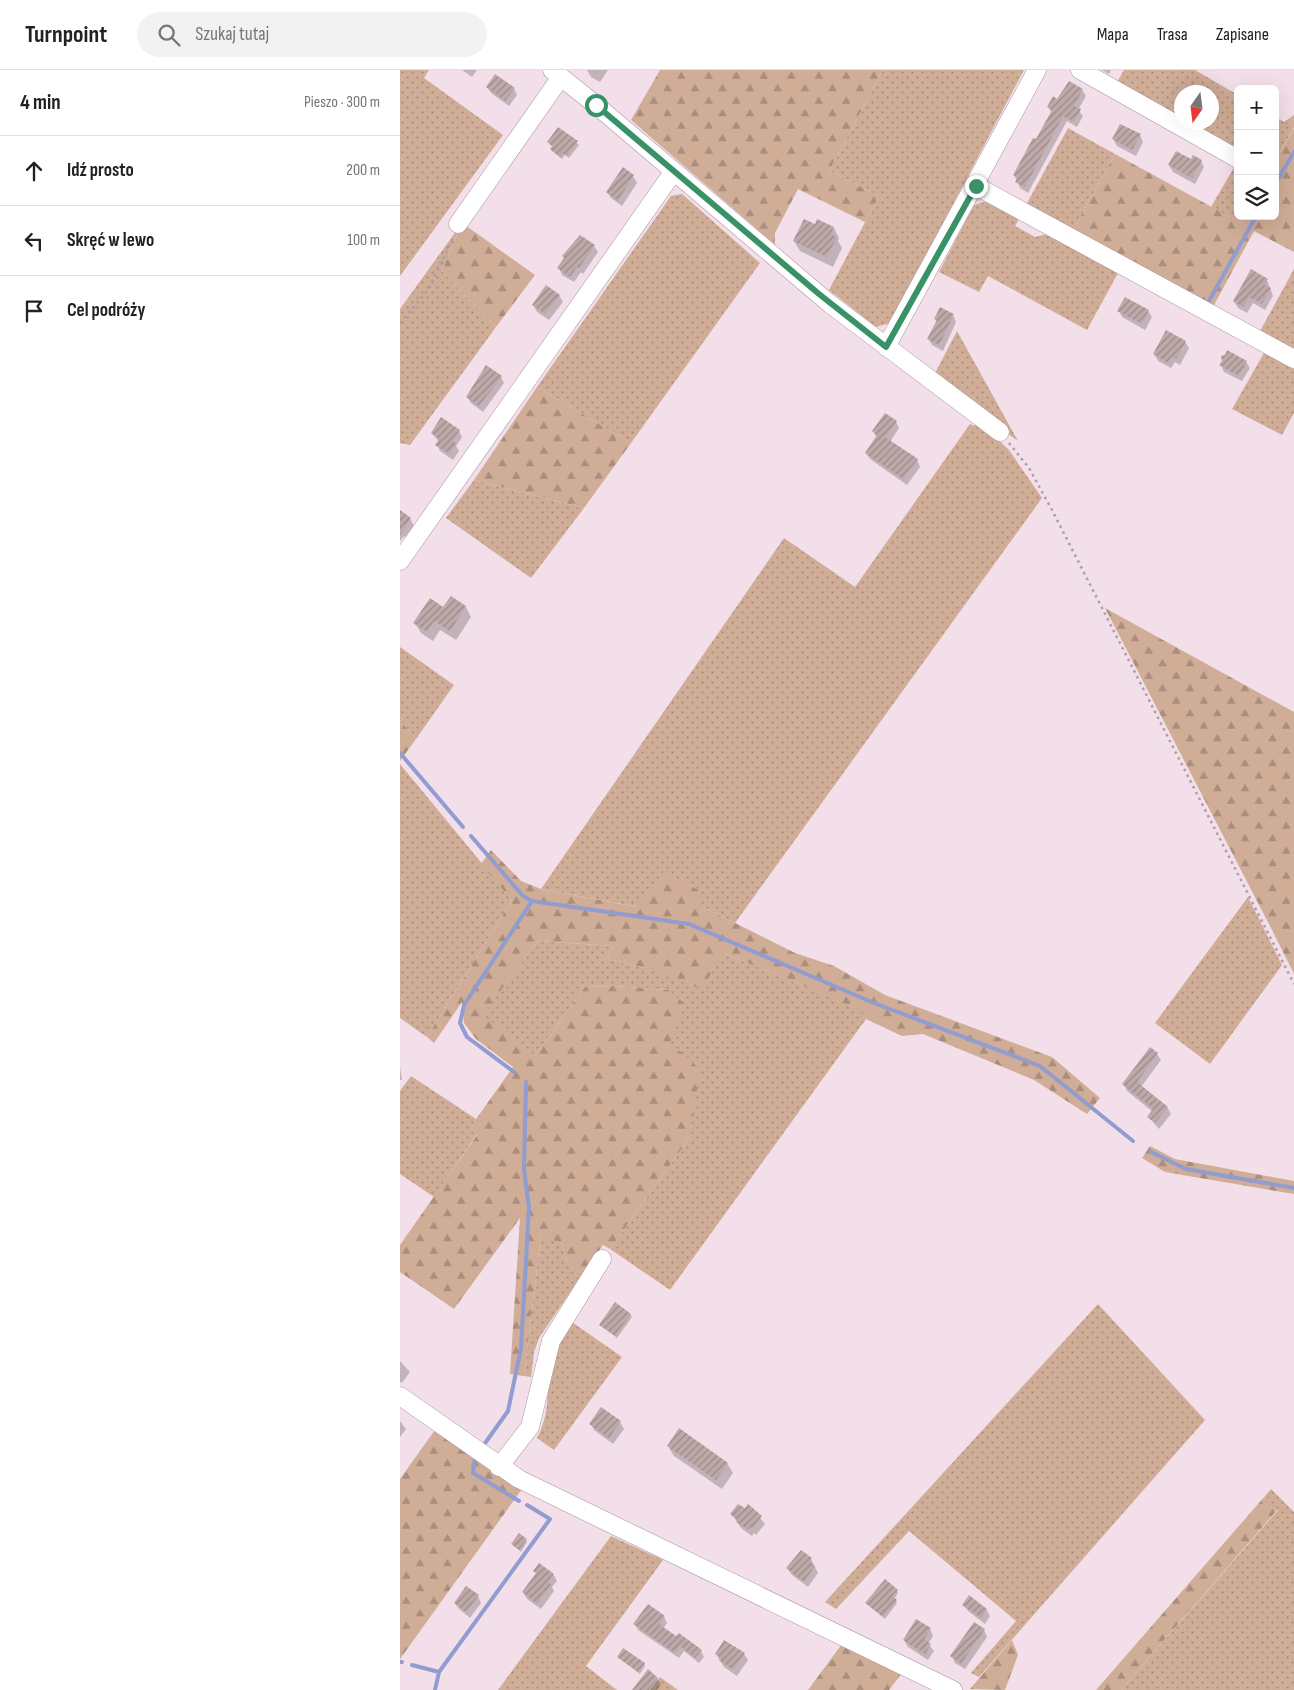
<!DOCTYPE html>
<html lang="pl">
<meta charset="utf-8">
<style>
:root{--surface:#fff;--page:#f2f2f2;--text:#222;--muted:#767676;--line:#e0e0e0}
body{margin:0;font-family:"Sofia Sans Condensed",sans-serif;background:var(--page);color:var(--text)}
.controls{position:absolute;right:15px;top:15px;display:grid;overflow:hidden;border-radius:8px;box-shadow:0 5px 20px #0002}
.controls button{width:45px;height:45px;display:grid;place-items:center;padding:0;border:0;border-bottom:1px solid var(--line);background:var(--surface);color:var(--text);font:25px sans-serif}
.compass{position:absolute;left:774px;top:15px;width:45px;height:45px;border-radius:50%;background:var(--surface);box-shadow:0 5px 20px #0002;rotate:194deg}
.stop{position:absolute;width:15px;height:15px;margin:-11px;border:4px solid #399267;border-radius:50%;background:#fff}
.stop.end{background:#399267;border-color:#fff;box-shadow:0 1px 5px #0008}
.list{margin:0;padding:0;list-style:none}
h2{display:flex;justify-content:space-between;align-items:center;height:65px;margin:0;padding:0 20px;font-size:21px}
h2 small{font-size:16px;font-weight:400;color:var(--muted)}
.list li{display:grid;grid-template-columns:32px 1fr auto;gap:15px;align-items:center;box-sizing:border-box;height:70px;padding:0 20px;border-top:1px solid var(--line)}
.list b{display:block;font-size:19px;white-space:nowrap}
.list em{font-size:16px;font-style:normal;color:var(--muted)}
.icon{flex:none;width:28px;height:28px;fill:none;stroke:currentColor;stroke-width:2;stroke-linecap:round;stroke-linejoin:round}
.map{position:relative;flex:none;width:894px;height:1620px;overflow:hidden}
header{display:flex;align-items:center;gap:30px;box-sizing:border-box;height:70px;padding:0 25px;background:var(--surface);border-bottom:1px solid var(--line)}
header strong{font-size:24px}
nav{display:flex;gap:28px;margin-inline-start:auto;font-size:18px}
.search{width:350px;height:45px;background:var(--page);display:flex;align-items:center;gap:12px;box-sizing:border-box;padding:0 18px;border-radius:28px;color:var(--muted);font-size:19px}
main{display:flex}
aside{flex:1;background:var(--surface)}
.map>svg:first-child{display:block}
</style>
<header>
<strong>Turnpoint</strong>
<div class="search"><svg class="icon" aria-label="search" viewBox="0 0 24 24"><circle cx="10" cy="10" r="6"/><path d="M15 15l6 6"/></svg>Szukaj tutaj</div>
<nav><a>Mapa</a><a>Trasa</a><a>Zapisane</a></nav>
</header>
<main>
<aside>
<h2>4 min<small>Pieszo · 300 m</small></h2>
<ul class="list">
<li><svg class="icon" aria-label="ahead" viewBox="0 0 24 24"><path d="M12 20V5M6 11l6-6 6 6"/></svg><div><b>Idź prosto</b></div><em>200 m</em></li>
<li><svg class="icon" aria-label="left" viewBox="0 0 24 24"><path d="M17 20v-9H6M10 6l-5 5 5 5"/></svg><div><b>Skręć w lewo</b></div><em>100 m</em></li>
<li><svg class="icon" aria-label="arrive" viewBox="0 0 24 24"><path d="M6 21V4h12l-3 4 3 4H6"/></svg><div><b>Cel podróży</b></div></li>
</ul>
</aside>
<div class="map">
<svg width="894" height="1620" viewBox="0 0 894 1620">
<defs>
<pattern id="grass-dots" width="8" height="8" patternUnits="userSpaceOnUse" patternTransform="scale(1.25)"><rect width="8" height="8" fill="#d0ad97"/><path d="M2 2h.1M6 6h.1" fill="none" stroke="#aa8d7c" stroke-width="1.8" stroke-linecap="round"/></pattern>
<pattern id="forest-firs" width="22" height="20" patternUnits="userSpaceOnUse" patternTransform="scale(1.25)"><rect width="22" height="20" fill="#d0ad97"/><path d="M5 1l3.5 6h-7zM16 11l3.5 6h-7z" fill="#aa8d7c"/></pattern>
<pattern id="building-hatch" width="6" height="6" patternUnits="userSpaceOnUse" patternTransform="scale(1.25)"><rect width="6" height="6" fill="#bea8a8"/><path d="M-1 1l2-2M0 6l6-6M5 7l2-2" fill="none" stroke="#9b898a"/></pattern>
</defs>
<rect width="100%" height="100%" fill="#f3dfe9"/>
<path fill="url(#grass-dots)" d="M 0,0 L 29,0 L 24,8 L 103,65 L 0,206 Z
M 483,0 L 624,0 L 490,253 L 476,257 L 429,220 L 479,126 L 429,101 Z
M 724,0 L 795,0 L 838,25 L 838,82 L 785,53 L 812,52 L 812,22 L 782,22 L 781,51 L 716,14 Z
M 875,47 L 894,57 L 875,91 Z
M 668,58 L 715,84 L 673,160 L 626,135 Z
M 836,94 L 838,95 L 838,146 L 845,146 L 841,153 L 811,137 Z
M 282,124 L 360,193 L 231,373 L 137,317 L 271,126 Z
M 587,131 L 619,149 L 615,156 L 635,167 L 647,164 L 718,203 L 687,260 L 588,206 L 579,222 L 539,202 L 574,135 Z
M 62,153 L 42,201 L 96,257 L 10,375 L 0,373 L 0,239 Z
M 894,199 L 894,282 L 859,263 Z
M 557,261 L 618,371 L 532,309 Z
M 864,283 L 894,299 L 894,343 L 882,365 L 832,339 Z
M 577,350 L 609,380 L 642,428 L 335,853 L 303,837 L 238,837 L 141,819 L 384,468 L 455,517 L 570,354 L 574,356 Z
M 74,410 L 184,438 L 131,508 L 46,448 Z
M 0,577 L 54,615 L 16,669 L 0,650 Z
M 0,694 L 112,830 L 27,967 L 0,948 Z
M 848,827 L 882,895 L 810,994 L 755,953 Z
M 138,871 L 214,876 L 206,888 L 244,898 L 324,883 L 462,940 L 466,949 L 270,1220 L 210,1179 L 290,1067 L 270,973 L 267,920 L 215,916 L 185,917 L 135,986 L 81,945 Z
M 11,1006 L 76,1049 L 70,1059 L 77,1064 L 34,1127 L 0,1104 L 0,1021 Z
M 141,1165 L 162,1173 L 166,1190 L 179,1209 L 139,1268 L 134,1282 L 131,1307 L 124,1306 Z
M 698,1234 L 805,1350 L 579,1607 L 571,1603 L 616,1551 L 509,1461 L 436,1539 L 425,1532 Z
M 172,1252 L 222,1287 L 154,1380 L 137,1368 C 154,1338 143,1310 154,1282 C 158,1272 167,1262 172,1252 Z
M 871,1419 L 894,1442 L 894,1620 L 721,1620 L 878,1440 L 865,1426 Z
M 211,1466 L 263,1490 L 186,1596 L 217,1620 L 98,1620 Z
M 260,1607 L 278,1620 L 250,1620 Z"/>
<path fill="url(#forest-firs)" d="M 260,0 L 483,0 L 429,101 L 479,126 L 465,152 L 398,119 L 375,163 L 375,175 L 231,50 Z
M 894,45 L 894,182 L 854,161 L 813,237 L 673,160 L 715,84 L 841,153 L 845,146 L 875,146 L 875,91 L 894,58 L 884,52 Z
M 62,153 L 135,205 L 96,257 L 42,201 Z
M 137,317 L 231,373 L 184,438 L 74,410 Z
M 705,538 L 894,642 L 894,904 L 871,858 Z
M 0,650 L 16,669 L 0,691 Z
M 91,780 L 121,811 L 141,819 L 237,837 L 264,801 L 298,820 L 303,837 L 395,883 L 434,896 L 485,925 L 652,987 L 700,1028 L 687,1044 L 634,1010 L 523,964 L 502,966 L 466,949 L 461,940 L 324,883 L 301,919 L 244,898 L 206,888 L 214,876 L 138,871 L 82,945 L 135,986 L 185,917 L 215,916 L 268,920 L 285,934 L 270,973 L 300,999 L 290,1067 L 210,1179 L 203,1175 L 179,1209 L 166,1190 L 162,1173 L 141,1166 L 124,1306 L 110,1304 L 120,1148 L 54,1239 L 0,1202 L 0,1175 L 77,1065 L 69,1059 L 113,997 L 76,969 L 64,953 L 62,932 L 34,973 L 27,967 L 112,830 L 81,794 Z
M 750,1076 L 775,1089 L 894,1111 L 894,1124 L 765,1102 L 742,1088 Z
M 35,1360 L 122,1419 L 0,1589 L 0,1409 Z
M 865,1426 L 878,1439 L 721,1620 L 696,1620 Z
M 612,1570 L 618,1585 L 605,1620 L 570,1619 Z
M 442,1574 L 502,1603 L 489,1620 L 408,1620 Z"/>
<path fill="#0003" d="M 62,0 L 77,0 L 72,7 Z
M 187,0 L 208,0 L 200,12 L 191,7 Z
M 702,0 L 711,0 L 709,4 Z
M 87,17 L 114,19 L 117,25 L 109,36 L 91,23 Z
M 682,20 L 686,26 L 678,40 L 683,46 L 677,57 L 667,51 L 628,123 L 620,118 L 614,105 L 652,43 L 648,37 Z
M 159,59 L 179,75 L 169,88 L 165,85 L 162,89 L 151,80 L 153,77 L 149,72 Z
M 740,65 L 743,72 L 736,86 L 717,76 L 713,69 Z
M 791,91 L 801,91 L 804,97 L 795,114 L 773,102 L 769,95 Z
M 233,106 L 237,113 L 222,136 L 211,128 L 207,122 Z
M 415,156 L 434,158 L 439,168 L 438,171 L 442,178 L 433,197 L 400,181 L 394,171 Z
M 194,176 L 198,182 L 183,204 L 181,202 L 174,212 L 162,205 L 159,198 Z
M 867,210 L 873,226 L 865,240 L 853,233 L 847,243 L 838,238 L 834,231 Z
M 159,225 L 163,232 L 149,250 L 137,242 L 133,235 Z
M 719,241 L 748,241 L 752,247 L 745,260 L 722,247 Z
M 553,245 L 556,252 L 543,281 L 532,275 L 528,268 L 537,252 L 535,249 Z
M 785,272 L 789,278 L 780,295 L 775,292 L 771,298 L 758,291 L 754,284 Z
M 826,286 L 846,292 L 850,298 L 842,311 L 824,302 L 821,295 Z
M 101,307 L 104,313 L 83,342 L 71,333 L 67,327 Z
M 496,352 L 499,358 L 490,372 L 517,390 L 520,397 L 507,415 L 470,389 L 466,383 L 477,368 L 473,361 Z
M 59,361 L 62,367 L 56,376 L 59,381 L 53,390 L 40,381 L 37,375 L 39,372 L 32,363 Z
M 0,442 L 10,449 L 16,459 L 9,469 L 4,466 L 0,471 Z
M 66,537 L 71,547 L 56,570 L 40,560 L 33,571 L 21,563 L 15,553 L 44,539 Z
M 757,984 L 761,990 L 741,1017 L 767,1037 L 771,1044 L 759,1059 L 749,1047 L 753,1042 L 727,1021 L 724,1014 Z
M 0,997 L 2,1010 L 0,1010 Z
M 230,1244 L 232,1247 L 217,1268 L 201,1255 Z
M 0,1291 L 10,1302 L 2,1313 L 0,1312 Z
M 0,1351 L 6,1359 L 0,1367 Z
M 220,1352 L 224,1359 L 213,1374 L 194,1360 L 191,1354 Z
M 268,1376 L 327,1393 L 333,1403 L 322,1419 L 274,1386 Z
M 349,1435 L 365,1454 L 356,1465 L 354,1463 L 352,1466 L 341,1458 L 332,1444 L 345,1440 Z
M 126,1470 L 127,1472 L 121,1482 L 113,1474 Z
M 411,1489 L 418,1503 L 408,1517 L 392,1505 L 388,1499 Z
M 135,1501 L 153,1504 L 157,1511 L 152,1517 L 154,1521 L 141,1539 L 127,1529 L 123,1522 L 137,1504 Z
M 497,1520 L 498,1523 L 494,1529 L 497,1533 L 485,1549 L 467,1533 Z
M 78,1526 L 81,1533 L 70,1548 L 59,1539 L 55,1533 Z
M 564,1535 L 586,1539 L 590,1546 L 585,1554 L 568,1541 Z
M 264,1547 L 267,1553 L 263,1559 L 301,1581 L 304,1587 L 299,1593 L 284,1581 L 279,1588 L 238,1560 L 235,1554 Z
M 530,1559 L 533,1566 L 528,1574 L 534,1581 L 528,1590 L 508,1577 L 504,1570 Z
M 584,1560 L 587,1567 L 565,1599 L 555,1593 L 552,1586 Z
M 316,1584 L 344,1584 L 348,1590 L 337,1606 L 324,1597 Z
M 218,1587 L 244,1593 L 245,1596 L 240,1604 Z
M 257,1608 L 261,1615 L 257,1620 L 235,1620 Z"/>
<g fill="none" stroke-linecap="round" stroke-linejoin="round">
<path stroke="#919cd1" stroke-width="4" d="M 875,114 L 894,82
M 809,231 L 856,146
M 0,683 L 63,757
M 71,766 L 123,826 L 132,831
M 114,1002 L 67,967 L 60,953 L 64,935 L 132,831 L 289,854 L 474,933 L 640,996 L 733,1071
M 751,1082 L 786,1099 L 894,1118
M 83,1376 L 108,1341 L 121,1278 L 129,1138 L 124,1099 L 126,1012
M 75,1389 L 73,1403 L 119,1431
M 0,1592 L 2,1592
M 12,1595 L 39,1602
M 35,1620 L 39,1602 L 150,1449 L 127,1435"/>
</g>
<path fill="url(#building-hatch)" d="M 95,4 L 115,18 L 105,31 L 86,17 Z
M 669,11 L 683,19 L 674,36 L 681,39 L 674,52 L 663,46 L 625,117 L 615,112 L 618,107 L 613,105 L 633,68 L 636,69 L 652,40 L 647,37 L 653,26 L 657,29 Z
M 720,54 L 741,64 L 732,80 L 712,69 Z
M 158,57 L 178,71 L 167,86 L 163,83 L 160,87 L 150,79 L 152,76 L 147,72 Z
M 776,81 L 791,89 L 793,85 L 802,90 L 792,108 L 768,95 Z
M 223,97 L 234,105 L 218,131 L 206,122 Z
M 404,149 L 415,154 L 417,149 L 434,157 L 431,164 L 437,167 L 427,187 L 393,171 Z
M 180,165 L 195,175 L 179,198 L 177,197 L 170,207 L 157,198 L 164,188 L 162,186 Z
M 851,199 L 868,209 L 864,215 L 871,218 L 862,234 L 849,227 L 843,237 L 833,231 Z
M 146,215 L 160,225 L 145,244 L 132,235 Z
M 725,227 L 749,240 L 742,254 L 717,241 Z
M 540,237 L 554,244 L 539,275 L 527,269 L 537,250 L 534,249 Z
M 766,260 L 786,271 L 776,289 L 771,287 L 768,293 L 753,284 Z
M 827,280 L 847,291 L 839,306 L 819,295 L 822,291 L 821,286 L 825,285 Z
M 86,295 L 102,306 L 79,336 L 66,327 Z
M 485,343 L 497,351 L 485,367 L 518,389 L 503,409 L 465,383 L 477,365 L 472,361 Z
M 41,347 L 60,360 L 52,371 L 57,374 L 49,384 L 35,375 L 39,369 L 31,363 Z
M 0,440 L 11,448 L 0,465 Z
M 51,526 L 66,536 L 50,561 L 34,551 L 27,562 L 13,553 L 30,528 L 43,537 Z
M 750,977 L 758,983 L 737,1012 L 768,1037 L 755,1053 L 747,1047 L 753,1039 L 722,1014 Z
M 215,1232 L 231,1244 L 215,1266 L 199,1255 Z
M 201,1337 L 221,1351 L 209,1368 L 189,1354 Z
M 279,1358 L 328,1393 L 316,1410 L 267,1376 Z
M 338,1434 L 345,1438 L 348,1434 L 362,1446 L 352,1459 L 350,1457 L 348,1460 L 336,1452 L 337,1450 L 330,1444 Z
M 119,1463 L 127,1469 L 119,1480 L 111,1474 Z
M 401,1480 L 412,1488 L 410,1491 L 415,1496 L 404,1512 L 386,1498 Z
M 139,1493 L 154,1504 L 148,1511 L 151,1514 L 137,1534 L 122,1522 L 136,1503 L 133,1501 Z
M 485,1509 L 498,1520 L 492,1526 L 497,1530 L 483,1547 L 465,1533 Z
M 66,1516 L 79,1525 L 66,1542 L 54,1533 Z
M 569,1525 L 587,1539 L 581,1548 L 562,1535 Z
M 248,1534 L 265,1546 L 259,1554 L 276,1566 L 279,1563 L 302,1580 L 295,1588 L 280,1576 L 275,1583 L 233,1554 Z
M 516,1549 L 531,1558 L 524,1569 L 531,1574 L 525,1584 L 503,1570 Z
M 574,1552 L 585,1559 L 561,1594 L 550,1586 Z
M 324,1570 L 345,1583 L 333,1600 L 319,1590 L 321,1588 L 315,1584 Z
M 223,1578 L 245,1593 L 238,1602 L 217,1587 Z
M 248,1599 L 258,1608 L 249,1620 L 232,1620 Z"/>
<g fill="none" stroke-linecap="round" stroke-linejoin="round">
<defs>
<path id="minor" d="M 152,0 L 196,35 L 430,234 L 600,362
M 680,0 L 838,89
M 576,116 L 894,289
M 58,154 L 161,7
M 486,277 L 637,0
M 0,491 L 274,101
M 0,1326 L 119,1409 L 553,1620
M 99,1397 L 130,1357 L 151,1271 L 202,1189"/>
</defs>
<use href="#minor" stroke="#a6949d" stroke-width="19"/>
<path stroke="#ad9da5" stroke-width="2.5" stroke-dasharray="2.5 4" stroke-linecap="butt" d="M 0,253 L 28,220 L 53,168
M 609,373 L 629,398 L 652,440 L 894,914"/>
<use href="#minor" stroke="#fff" stroke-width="18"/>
</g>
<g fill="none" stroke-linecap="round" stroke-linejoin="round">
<path stroke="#399267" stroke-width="6" d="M 196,35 L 419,224 L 486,277 L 576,116"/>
</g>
</svg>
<div class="controls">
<button>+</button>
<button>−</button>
<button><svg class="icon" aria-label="layers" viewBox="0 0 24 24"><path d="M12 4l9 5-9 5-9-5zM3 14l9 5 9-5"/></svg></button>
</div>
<svg class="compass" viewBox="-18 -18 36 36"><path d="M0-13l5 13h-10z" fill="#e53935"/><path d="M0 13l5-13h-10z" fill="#767676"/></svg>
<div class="stop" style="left:196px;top:35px"></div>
<div class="stop end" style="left:576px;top:116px"></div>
</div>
</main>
